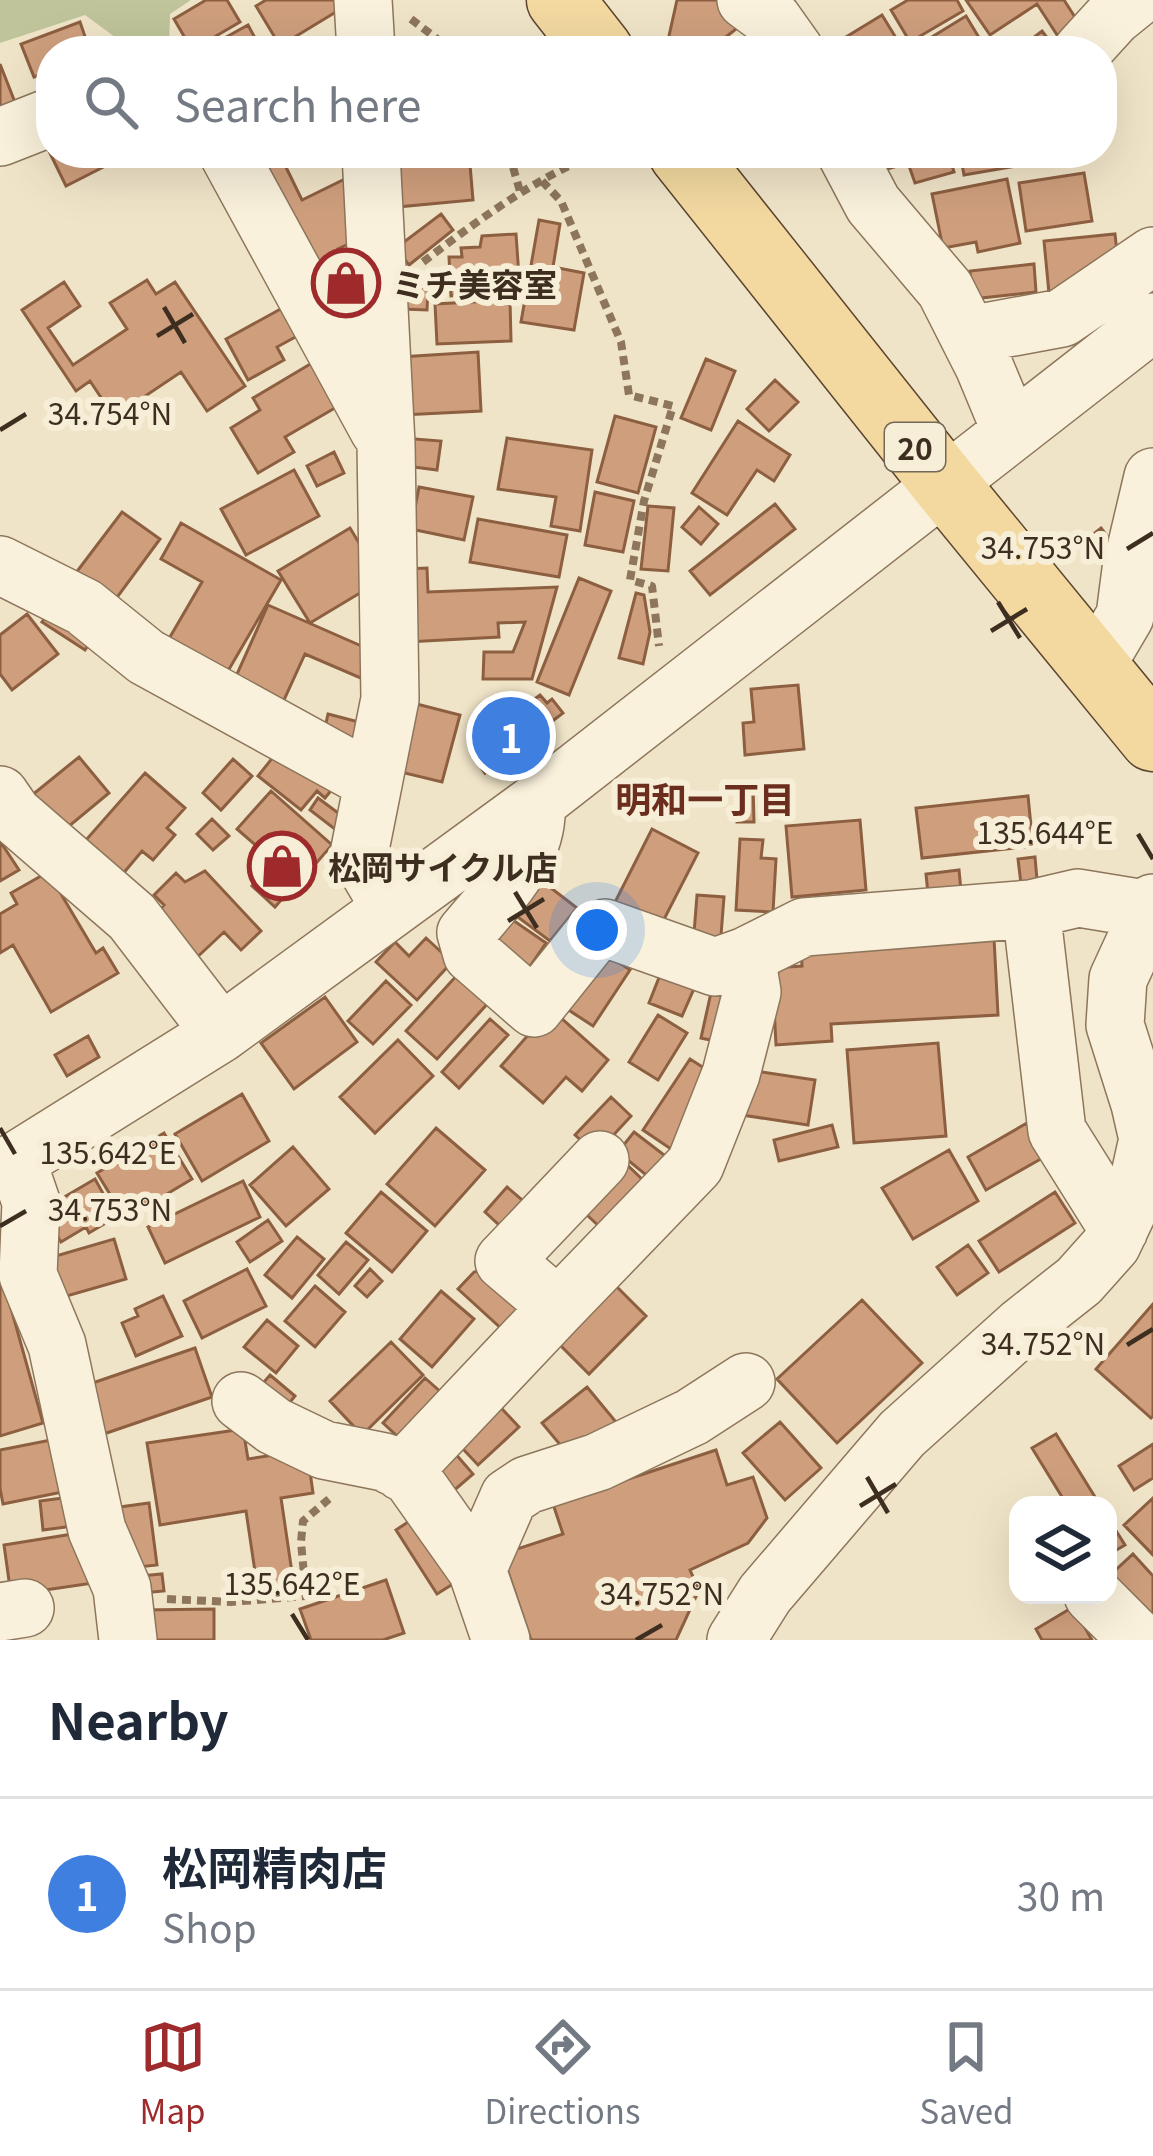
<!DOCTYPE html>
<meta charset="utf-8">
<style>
:root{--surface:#fff;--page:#f6f6f7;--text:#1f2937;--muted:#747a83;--line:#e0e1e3;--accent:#9e2a2b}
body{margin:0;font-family:Georgia,"Noto Sans JP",serif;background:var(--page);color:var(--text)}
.controls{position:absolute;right:36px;bottom:36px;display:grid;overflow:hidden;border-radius:24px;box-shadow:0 12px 48px #0002}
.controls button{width:108px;height:108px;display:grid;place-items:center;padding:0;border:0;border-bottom:3px solid var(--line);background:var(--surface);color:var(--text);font:60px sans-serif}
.you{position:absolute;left:597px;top:930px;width:42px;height:42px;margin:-30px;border:9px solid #fff;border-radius:50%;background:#1a73e8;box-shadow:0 0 0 18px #1a73e833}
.badge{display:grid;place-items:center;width:78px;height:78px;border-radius:50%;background:var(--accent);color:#fff;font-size:39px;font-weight:700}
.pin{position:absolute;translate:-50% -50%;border:6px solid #fff;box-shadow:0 3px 12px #0006}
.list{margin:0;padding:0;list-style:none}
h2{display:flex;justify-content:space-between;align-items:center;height:156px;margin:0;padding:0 48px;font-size:51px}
h2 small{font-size:39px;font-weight:400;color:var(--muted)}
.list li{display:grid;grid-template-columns:78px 1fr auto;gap:36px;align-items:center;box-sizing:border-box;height:192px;padding:0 48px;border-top:3px solid var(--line)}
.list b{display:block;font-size:45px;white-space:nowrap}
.list p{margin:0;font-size:39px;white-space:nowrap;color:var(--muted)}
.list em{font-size:39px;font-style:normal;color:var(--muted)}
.icon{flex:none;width:66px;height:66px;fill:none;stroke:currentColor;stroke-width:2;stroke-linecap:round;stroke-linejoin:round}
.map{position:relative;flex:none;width:1153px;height:1640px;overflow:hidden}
.search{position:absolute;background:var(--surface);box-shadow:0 12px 48px #0002;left:36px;right:36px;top:36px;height:132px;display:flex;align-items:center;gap:30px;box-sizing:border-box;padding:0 42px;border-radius:48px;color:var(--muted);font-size:45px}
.sheet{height:348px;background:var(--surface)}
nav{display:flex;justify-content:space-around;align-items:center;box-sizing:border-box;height:168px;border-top:3px solid var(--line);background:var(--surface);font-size:33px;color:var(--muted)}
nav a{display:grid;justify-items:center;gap:6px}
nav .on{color:var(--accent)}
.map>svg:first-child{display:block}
</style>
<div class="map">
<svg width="1153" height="1640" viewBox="0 0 1153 1640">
<rect width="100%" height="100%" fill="#f0e4c8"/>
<path fill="#bfc49a" d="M 0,0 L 191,0 L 170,14 L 169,44 L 148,51 L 134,51 L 85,15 L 0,43 Z"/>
<path fill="#cf9f7d" stroke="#8d5f41" stroke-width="3" d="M 206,0 L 227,0 L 240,22 L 192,50 L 174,19 Z
M 266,0 L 347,0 L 349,4 L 280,46 L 256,6 Z
M 677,0 L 728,0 L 745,22 L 708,51 L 680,51 L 669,36 Z
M 908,0 L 957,0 L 963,11 L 910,42 L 891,10 Z
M 966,0 L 1064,0 L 1080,25 L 1059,38 L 1037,4 L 990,35 Z
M 882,15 L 904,51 L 823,51 Z
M 966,16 L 987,51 L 916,51 L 914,48 Z
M 80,22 L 90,51 L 51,51 L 51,71 L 34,77 L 21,44 Z
M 248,25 L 262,51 L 201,51 Z
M 1042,31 L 1057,51 L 1016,51 Z
M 0,64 L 18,110 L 0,117 Z
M 51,138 L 51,153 L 131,153 L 66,186 L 44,141 Z
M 469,153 L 473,200 L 397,207 L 392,154 Z
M 864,153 L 948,153 L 954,172 L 915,183 L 908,163 L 870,174 Z
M 960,153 L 1032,153 L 1034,163 L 964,175 Z
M 283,161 L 302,200 L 347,178 L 374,232 L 338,249 L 346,264 L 315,279 L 262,171 Z
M 1084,173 L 1092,221 L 1026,231 L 1019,183 Z
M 1007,179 L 1020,243 L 978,252 L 976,242 L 943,248 L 932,194 Z
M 441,214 L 453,230 L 409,265 L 396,248 Z
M 539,220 L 560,224 L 553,267 L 584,273 L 574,330 L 521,322 Z
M 516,234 L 520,291 L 451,296 L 449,257 L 462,257 L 461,248 L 480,247 L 482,236 Z
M 1115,234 L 1118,261 L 1050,304 L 1044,241 Z
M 1034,264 L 1036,292 L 972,299 L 970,271 Z
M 353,277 L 374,339 L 347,348 L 327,287 Z
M 147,280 L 156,294 L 175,282 L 245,386 L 207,411 L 181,372 L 114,417 L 90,381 L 76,391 L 22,310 L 64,282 L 80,306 L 48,328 L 73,365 L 127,329 L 110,303 Z
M 404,287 L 428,288 L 427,310 L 403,309 Z
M 510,300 L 511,341 L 437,344 L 435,304 Z
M 286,306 L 301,334 L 277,347 L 284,360 L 248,380 L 226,339 Z
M 478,352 L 481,411 L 403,415 L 400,357 Z
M 322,357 L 347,401 L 285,437 L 294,452 L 258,473 L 231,428 L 260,410 L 253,398 Z
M 706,359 L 735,371 L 711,430 L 681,418 Z
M 775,380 L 798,402 L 769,431 L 747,409 Z
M 615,416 L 656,427 L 638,493 L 597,482 Z
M 738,421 L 790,455 L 774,481 L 757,470 L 727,515 L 692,493 Z
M 402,438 L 441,441 L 437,470 L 398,465 Z
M 507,438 L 592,450 L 580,531 L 551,526 L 556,497 L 498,489 Z
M 334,452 L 344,473 L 317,486 L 307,466 Z
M 294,470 L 319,516 L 246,555 L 221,509 Z
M 419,487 L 473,497 L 464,540 L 411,529 Z
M 595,492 L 634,501 L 623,552 L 585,545 Z
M 775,504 L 795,529 L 710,595 L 690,571 Z
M 648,506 L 674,508 L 668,571 L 641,569 Z
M 699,507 L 718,524 L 701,544 L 682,527 Z
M 122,512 L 160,539 L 110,607 L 72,578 Z
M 478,519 L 567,535 L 559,577 L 470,562 Z
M 181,523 L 281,580 L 221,683 L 163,649 L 202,582 L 161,559 Z
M 350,528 L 371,563 L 370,587 L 310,623 L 278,571 Z
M 1101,528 L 1114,545 L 1097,559 L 1083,542 Z
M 427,568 L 428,592 L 557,587 L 532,679 L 483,679 L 484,652 L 513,652 L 525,622 L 498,623 L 499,637 L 407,642 L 405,569 Z
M 579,578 L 611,591 L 569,695 L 537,682 Z
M 636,593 L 644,595 L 650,632 L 643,664 L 619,658 Z
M 56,601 L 99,629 L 85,650 L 42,622 Z
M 268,605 L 375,652 L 363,679 L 305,654 L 278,713 L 229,692 Z
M 27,614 L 58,654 L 12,690 L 0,674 L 0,635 Z
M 798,685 L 804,749 L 745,755 L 743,723 L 754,722 L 751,689 Z
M 523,695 L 529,703 L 540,695 L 547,703 L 552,699 L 563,713 L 485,773 L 475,759 L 485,751 L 479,742 L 495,730 L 489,722 Z
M 405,701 L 460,715 L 442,782 L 388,769 Z
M 328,714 L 363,723 L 355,754 L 321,746 Z
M 278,751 L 338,782 L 325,798 L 317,791 L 301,810 L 258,776 Z
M 79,757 L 109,793 L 56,837 L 26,800 Z
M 233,759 L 252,776 L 221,810 L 203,793 Z
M 145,773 L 185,808 L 167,828 L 175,835 L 153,860 L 142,851 L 116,882 L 78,849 Z
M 737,783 L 753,783 L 754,822 L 737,822 Z
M 271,791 L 332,845 L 299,883 L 237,829 Z
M 1028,796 L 1033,846 L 922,858 L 916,808 Z
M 318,798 L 345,818 L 336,830 L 310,810 Z
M 212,819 L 229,836 L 213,850 L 197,834 Z
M 860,820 L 866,890 L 792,897 L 786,826 Z
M 652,829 L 698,853 L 657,933 L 611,910 Z
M 740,839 L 763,840 L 761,858 L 776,859 L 773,912 L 736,910 Z
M 0,841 L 19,870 L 0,881 Z
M 1035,857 L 1038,891 L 1022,892 L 1018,859 Z
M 959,870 L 962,901 L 929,904 L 926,874 Z
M 205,871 L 261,931 L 241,950 L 224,932 L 192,962 L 151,918 L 164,905 L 154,895 L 176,873 L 185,882 Z
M 48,872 L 96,953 L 103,948 L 118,973 L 51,1012 L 13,945 L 0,953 L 0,914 L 17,904 L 11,893 Z
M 265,872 L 288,892 L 275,907 L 252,886 Z
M 538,878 L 577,908 L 550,941 L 511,912 Z
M 697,895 L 724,897 L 720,948 L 693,946 Z
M 504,914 L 546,943 L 522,978 L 480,949 Z
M 426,938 L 452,962 L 417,1000 L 376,962 L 395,942 L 409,956 Z
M 994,938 L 998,1015 L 831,1024 L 832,1041 L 776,1045 L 772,968 L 802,966 L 801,949 Z
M 602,951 L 630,970 L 593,1026 L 564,1007 Z
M 662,970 L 696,984 L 682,1016 L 649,1003 Z
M 459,973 L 490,1001 L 437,1059 L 406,1031 Z
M 714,979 L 736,984 L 724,1043 L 701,1038 Z
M 386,981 L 411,1005 L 373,1044 L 348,1021 Z
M 325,997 L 357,1042 L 294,1089 L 261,1043 Z
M 551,1009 L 608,1060 L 582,1091 L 566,1077 L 543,1103 L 501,1066 Z
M 658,1015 L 687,1033 L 658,1080 L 629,1062 Z
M 490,1019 L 508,1035 L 459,1088 L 442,1072 Z
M 88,1036 L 99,1057 L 67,1076 L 55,1055 Z
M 398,1040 L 433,1076 L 375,1133 L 340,1097 Z
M 938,1043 L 946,1136 L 854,1143 L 847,1050 Z
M 690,1059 L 718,1077 L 671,1149 L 643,1130 Z
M 742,1069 L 815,1080 L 808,1125 L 735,1114 Z
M 242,1094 L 269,1141 L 202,1181 L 175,1134 Z
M 611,1097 L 631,1116 L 596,1154 L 575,1135 Z
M 1027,1123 L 1046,1156 L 986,1190 L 968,1157 Z
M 832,1125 L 838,1147 L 779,1161 L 774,1140 Z
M 436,1128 L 485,1170 L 435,1226 L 387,1184 Z
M 634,1132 L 668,1158 L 651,1179 L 618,1152 Z
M 164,1133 L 192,1179 L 125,1219 L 97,1173 Z
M 293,1147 L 329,1189 L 286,1226 L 250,1185 Z
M 949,1150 L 978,1201 L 913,1239 L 882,1188 Z
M 618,1156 L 646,1183 L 602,1229 L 574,1203 Z
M 95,1179 L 116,1217 L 89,1233 L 86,1227 L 61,1242 L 42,1210 Z
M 243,1181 L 260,1217 L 165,1263 L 148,1227 Z
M 507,1187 L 535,1211 L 512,1237 L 485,1212 Z
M 381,1192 L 427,1231 L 392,1272 L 346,1233 Z
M 1055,1192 L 1075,1223 L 999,1272 L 979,1241 Z
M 268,1220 L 282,1241 L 250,1262 L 237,1242 Z
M 297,1237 L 324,1259 L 292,1298 L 265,1275 Z
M 114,1239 L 126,1279 L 53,1300 L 42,1260 Z
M 346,1242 L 368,1260 L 339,1294 L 318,1275 Z
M 968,1245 L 988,1273 L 957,1295 L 937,1267 Z
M 502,1265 L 548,1307 L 516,1342 L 458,1289 L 474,1272 Z
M 247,1269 L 266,1306 L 202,1338 L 184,1301 Z
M 370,1269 L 382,1281 L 367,1297 L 355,1286 Z
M 606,1276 L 646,1316 L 589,1374 L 548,1333 Z
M 4,1283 L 43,1423 L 0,1436 L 0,1284 Z
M 315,1286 L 345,1312 L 315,1347 L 285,1321 Z
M 441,1291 L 474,1319 L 432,1367 L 400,1339 Z
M 163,1296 L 182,1336 L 136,1356 L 122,1323 L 138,1316 L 135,1309 Z
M 862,1300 L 922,1363 L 837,1443 L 777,1379 Z
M 1153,1304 L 1153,1416 L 1151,1418 L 1096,1369 Z
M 267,1320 L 298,1346 L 276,1373 L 244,1347 Z
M 391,1342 L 423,1375 L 362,1435 L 330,1401 Z
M 195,1348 L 212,1397 L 92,1438 L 75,1389 Z
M 270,1375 L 295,1396 L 278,1417 L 252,1396 Z
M 425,1378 L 451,1401 L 409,1447 L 383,1423 Z
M 587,1387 L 616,1422 L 572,1459 L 542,1423 Z
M 491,1397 L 519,1427 L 478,1465 L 450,1435 Z
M 780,1422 L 821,1468 L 785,1500 L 743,1453 Z
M 243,1429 L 248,1459 L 307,1450 L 313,1493 L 281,1498 L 294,1586 L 258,1592 L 246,1511 L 160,1525 L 147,1443 Z
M 1056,1434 L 1100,1505 L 1067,1505 L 1032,1448 Z
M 66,1437 L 77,1489 L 3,1504 L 0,1488 L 0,1450 Z
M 447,1444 L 473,1474 L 443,1500 L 417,1470 Z
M 1153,1444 L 1153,1478 L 1134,1490 L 1119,1466 Z
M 716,1450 L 727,1485 L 753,1477 L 767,1518 L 748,1543 L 690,1570 L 699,1590 L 676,1640 L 531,1640 L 502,1554 L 563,1534 L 553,1504 Z
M 78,1496 L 81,1525 L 43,1530 L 40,1501 Z
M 1153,1498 L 1153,1555 L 1124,1525 Z
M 149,1503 L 157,1565 L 129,1568 L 105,1509 Z
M 423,1512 L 464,1577 L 437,1594 L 396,1530 Z
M 1108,1518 L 1125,1545 L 1108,1555 Z
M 85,1532 L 93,1583 L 11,1595 L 4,1545 Z
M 1133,1554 L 1153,1576 L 1153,1627 L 1108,1577 Z
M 162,1574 L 164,1591 L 130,1594 L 129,1577 Z
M 386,1580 L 404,1633 L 383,1640 L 311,1640 L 300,1609 Z
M 1073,1607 L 1092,1640 L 1042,1640 L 1036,1629 Z
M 214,1609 L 214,1640 L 142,1640 L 142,1610 Z"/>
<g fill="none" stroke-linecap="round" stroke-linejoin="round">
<defs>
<path id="minor" d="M 363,0 L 366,51
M 746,0 L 773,20 L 795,51
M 1082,51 L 1113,17 L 1134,0
M 0,137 L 51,117
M 228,153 L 379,430
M 371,153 L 386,444 L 390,699 L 359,854 L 390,907
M 846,153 L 873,204 L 945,289 L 984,366 L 1011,431
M 969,335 L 1062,318 L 1153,256
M 0,565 L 84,607 L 146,657 L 372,781
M 1095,667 L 1125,616 L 1131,570 L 1153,477
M 0,795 L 13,814 L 132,917 L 221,1033
M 536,803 C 540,856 497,895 466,933 L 472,954 L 534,1008 L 594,933 L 605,928 L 715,967 L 746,956 L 804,927 L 1031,909 L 1078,898 L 1151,910
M 1031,909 L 1057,1131 L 1119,1230
M 17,1161 L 31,1202 L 28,1275 L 57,1345 L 97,1530 L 122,1588 L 128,1640
M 0,1171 L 221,1033 L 536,803 L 1153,322
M 558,1307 L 695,1165 L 731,1074 L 752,992 L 746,956
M 241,1401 L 274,1426 L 324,1450 L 384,1462 L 409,1474 L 477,1570 L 501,1640
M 402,1472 L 558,1307 L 504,1261 L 600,1160
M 477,1570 L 509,1497 L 527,1485 L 598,1462 L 692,1417 L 746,1382
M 1093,1595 L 1138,1640
M 0,1612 L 25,1608
M 736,1640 L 765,1594 L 902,1434 L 1022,1326 L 1079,1281 L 1112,1244 L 1136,1193 L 1148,1139 L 1140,1104 L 1115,1025 L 1118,979 L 1153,903"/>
<path id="major" d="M 560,0 L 600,51
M 682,153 L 945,484 L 1153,738"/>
</defs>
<use href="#minor" stroke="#8d765c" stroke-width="60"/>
<use href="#major" stroke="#5b4430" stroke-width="69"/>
<path stroke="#8d765c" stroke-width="8" stroke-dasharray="9 6" stroke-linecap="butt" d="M 411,19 L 453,51
M 509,153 L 521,195
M 542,181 L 561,201 L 621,342 L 629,395 L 673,406 L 644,501 L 630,580 L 652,586 L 659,646
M 423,262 C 468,228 516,192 567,167 C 581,160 597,157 612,153
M 167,1599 L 231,1602 L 306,1596 L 301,1542 L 303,1521 L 329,1499"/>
<use href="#minor" stroke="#faf1dc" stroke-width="57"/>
<use href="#major" stroke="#f3d9a0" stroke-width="66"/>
</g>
<path fill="none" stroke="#3d2e20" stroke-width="4.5" d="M 164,307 L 185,343M 157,336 L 193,314M 0,430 L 26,414M 1127,549 L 1153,533M 998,602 L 1020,638M 991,631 L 1027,609M 1138,834 L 1153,859M 515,892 L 537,928M 508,921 L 544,899M 0,1128 L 15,1154M 0,1226 L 26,1211M 1127,1345 L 1153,1329M 867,1477 L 888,1513M 860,1506 L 896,1484M 292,1614 L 308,1640M 636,1640 L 662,1625"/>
<defs>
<symbol id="shop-ring" viewBox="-11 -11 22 22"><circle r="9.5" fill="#f7eed8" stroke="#9e2a2b" stroke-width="1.5"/><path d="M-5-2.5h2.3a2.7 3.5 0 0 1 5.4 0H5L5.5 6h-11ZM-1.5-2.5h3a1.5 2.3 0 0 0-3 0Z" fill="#9e2a2b"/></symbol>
</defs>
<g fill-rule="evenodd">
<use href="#shop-ring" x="308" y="245" width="76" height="76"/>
<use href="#shop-ring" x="244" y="828" width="76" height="76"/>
</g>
<g text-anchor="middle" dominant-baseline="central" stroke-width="12" stroke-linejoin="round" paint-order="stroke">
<rect fill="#f7eed8" stroke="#756857" stroke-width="3" x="885" y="423" width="60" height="48" rx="9"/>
<g font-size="30" font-weight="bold" fill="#3d2e20">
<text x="915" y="447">20</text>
</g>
<g font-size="33" font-weight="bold" fill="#3d2e20" stroke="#f7eed8" text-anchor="start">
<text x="392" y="283">ミチ美容室</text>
<text x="328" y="866">松岡サイクル店</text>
</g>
<g font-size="36" font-weight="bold" fill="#6b2e1e" stroke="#f7eed8">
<text x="705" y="797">明和一丁目</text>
</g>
</g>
<g font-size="30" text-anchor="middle" fill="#3d2e20" stroke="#f7eed8" stroke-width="12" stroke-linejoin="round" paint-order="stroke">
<text x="110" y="425">34.754°N</text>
<text x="1043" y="559">34.753°N</text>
<text x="1045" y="844">135.644°E</text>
<text x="108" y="1164">135.642°E</text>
<text x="110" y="1221">34.753°N</text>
<text x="1043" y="1355">34.752°N</text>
<text x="292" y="1595">135.642°E</text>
<text x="662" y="1605">34.752°N</text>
</g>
</svg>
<div class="controls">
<button><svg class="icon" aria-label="layers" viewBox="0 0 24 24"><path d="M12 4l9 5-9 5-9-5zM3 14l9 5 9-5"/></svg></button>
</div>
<div class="you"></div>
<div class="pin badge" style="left:511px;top:736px;background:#3f7fe0">1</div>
<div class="search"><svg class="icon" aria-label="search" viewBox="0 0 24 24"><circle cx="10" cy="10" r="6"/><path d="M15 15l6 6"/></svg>Search here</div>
</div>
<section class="sheet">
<h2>Nearby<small></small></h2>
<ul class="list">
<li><span class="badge" style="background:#3f7fe0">1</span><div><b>松岡精肉店</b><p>Shop</p></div><em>30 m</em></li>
</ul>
</section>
<nav>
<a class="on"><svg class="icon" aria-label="map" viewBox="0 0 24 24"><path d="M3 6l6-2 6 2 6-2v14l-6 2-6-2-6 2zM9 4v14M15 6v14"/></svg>Map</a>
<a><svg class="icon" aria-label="directions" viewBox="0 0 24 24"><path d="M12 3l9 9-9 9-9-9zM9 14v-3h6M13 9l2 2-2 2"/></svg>Directions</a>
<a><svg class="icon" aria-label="saved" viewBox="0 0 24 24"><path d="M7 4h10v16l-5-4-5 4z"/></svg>Saved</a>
</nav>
